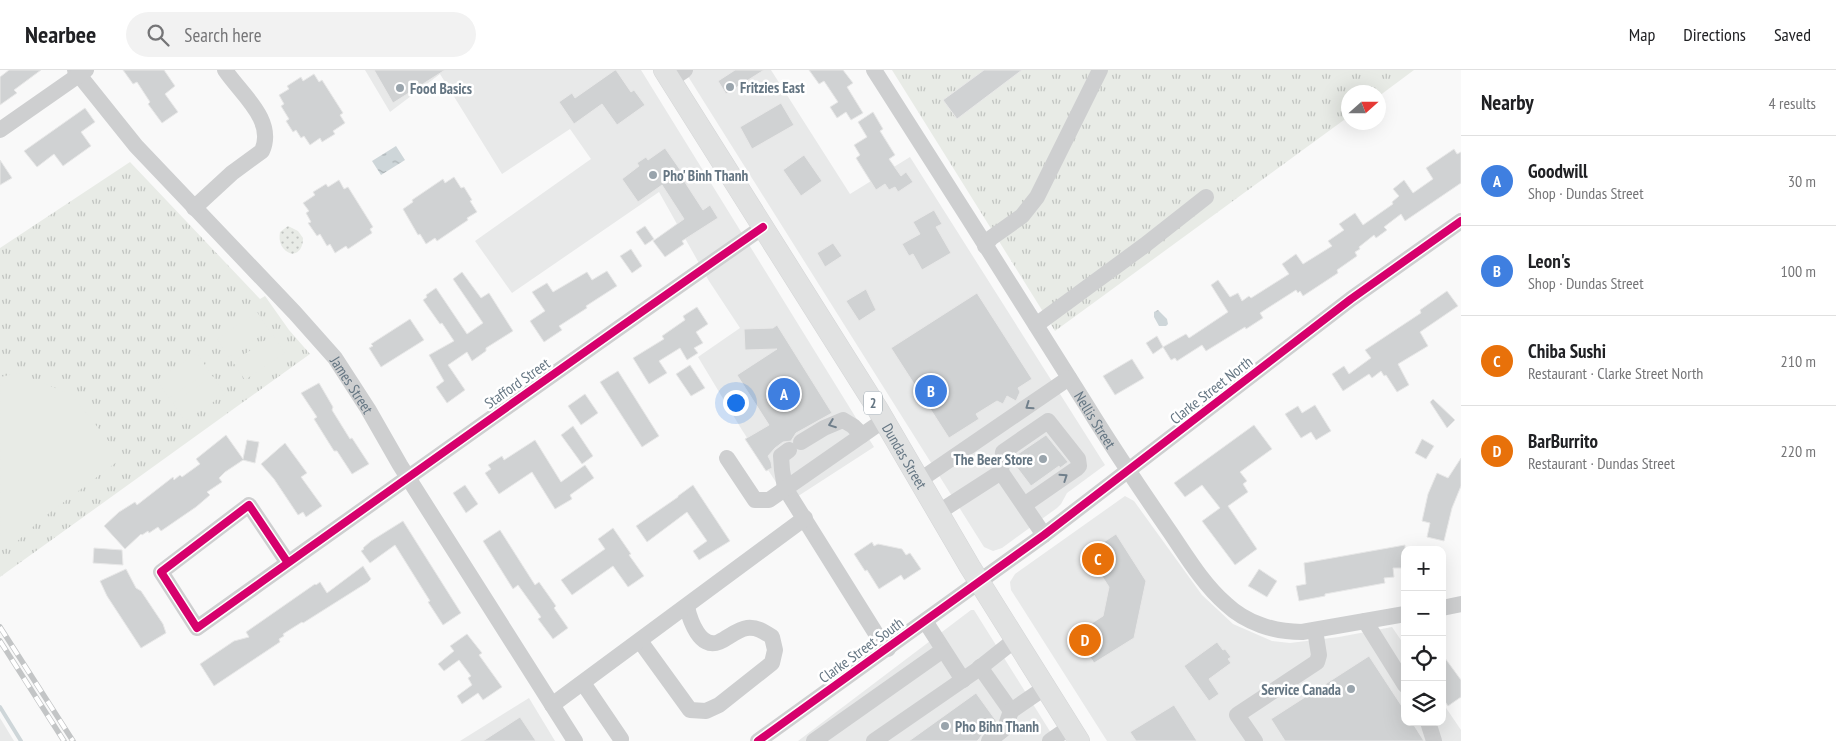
<!DOCTYPE html>
<meta charset="utf-8">
<style>
:root{--surface:#fff;--page:#f2f2f2;--text:#202124;--muted:#757577;--line:#e0e0e0;--accent:#b45309}
body{margin:0;font-family:"PT Sans Narrow",sans-serif;background:var(--page);color:var(--text)}
.controls{position:absolute;right:15px;bottom:15px;display:grid;overflow:hidden;border-radius:10px;box-shadow:0 5px 20px #0002}
.controls button{width:45px;height:45px;display:grid;place-items:center;padding:0;border:0;border-bottom:1px solid var(--line);background:var(--surface);color:var(--text);font:25px sans-serif}
.compass{position:absolute;left:1341px;top:15px;width:45px;height:45px;border-radius:50%;background:var(--surface);box-shadow:0 5px 20px #0002;rotate:69deg}
.you{position:absolute;left:735px;top:332px;width:18px;height:18px;margin:-12px;border:4px solid #fff;border-radius:50%;background:#1a73e8;box-shadow:0 0 0 8px #1a73e833}
.badge{display:grid;place-items:center;width:32px;height:32px;border-radius:50%;background:var(--accent);color:#fff;font-size:16px;font-weight:700}
.pin{position:absolute;translate:-50% -50%;border:2px solid #fff;box-shadow:0 1px 5px #0006}
.list{margin:0;padding:0;list-style:none}
h2{display:flex;justify-content:space-between;align-items:center;height:65px;margin:0;padding:0 20px;font-size:21px}
h2 small{font-size:16px;font-weight:400;color:var(--muted)}
.list li{display:grid;grid-template-columns:32px 1fr auto;gap:15px;align-items:center;box-sizing:border-box;height:90px;padding:0 20px;border-top:1px solid var(--line)}
.list b{display:block;font-size:19px;white-space:nowrap}
.list p{margin:0;font-size:16px;white-space:nowrap;color:var(--muted)}
.list em{font-size:16px;font-style:normal;color:var(--muted)}
.icon{flex:none;width:28px;height:28px;fill:none;stroke:currentColor;stroke-width:2;stroke-linecap:round;stroke-linejoin:round}
.map{position:relative;flex:none;width:1461px;height:671px;overflow:hidden}
header{display:flex;align-items:center;gap:30px;box-sizing:border-box;height:70px;padding:0 25px;background:var(--surface);border-bottom:1px solid var(--line)}
header strong{font-size:24px}
nav{display:flex;gap:28px;margin-inline-start:auto;font-size:18px}
.search{width:350px;height:45px;background:var(--page);display:flex;align-items:center;gap:12px;box-sizing:border-box;padding:0 18px;border-radius:28px;color:var(--muted);font-size:19px}
main{display:flex}
aside{flex:1;background:var(--surface)}
.map>svg:first-child{display:block}
</style>
<header>
<strong>Nearbee</strong>
<div class="search"><svg class="icon" aria-label="search" viewBox="0 0 24 24"><circle cx="10" cy="10" r="6"/><path d="M15 15l6 6"/></svg>Search here</div>
<nav><a>Map</a><a>Directions</a><a>Saved</a></nav>
</header>
<main>
<div class="map">
<svg width="1461" height="671" viewBox="0 0 1461 671">
<defs>
<pattern id="grass-dots" width="8" height="8" patternUnits="userSpaceOnUse" patternTransform="scale(1.25)"><rect width="8" height="8" fill="#e8ebe6"/><path d="M2 2h.1M6 6h.1" fill="none" stroke="#c0c3c0" stroke-width="1.8" stroke-linecap="round"/></pattern>
<pattern id="park-tufts" width="24" height="20" patternUnits="userSpaceOnUse" patternTransform="scale(1.25)"><rect width="24" height="20" fill="#e8ebe6"/><path d="M3 7l-1-3M5 7V3M7 7l1-3M15 17l-1-3M17 17v-4M19 17l1-3" fill="none" stroke="#c0c3c0"/></pattern>
<pattern id="water-ripples" width="26" height="14" patternUnits="userSpaceOnUse" patternTransform="scale(1.25)"><rect width="26" height="14" fill="#ced6d9"/><path d="M2 4q2-2 4 0t4 0M15 11q2-2 4 0t4 0" fill="none" stroke="#abb2b5"/></pattern>
</defs>
<rect width="100%" height="100%" fill="#f9f9f9"/>
<path fill="#e8e9e9" d="M 365,0 L 641,0 L 874,377 L 789,432 L 742,360 L 698,287 L 740,258 L 709,211 L 659,122 L 512,223 L 475,171 L 591,89 L 570,59 L 502,104 L 440,4 L 390,42 Z
M 684,0 L 771,0 L 850,124 L 910,87 L 1105,395 L 1067,423 L 1061,434 L 1057,438 L 1002,478 L 993,481 L 984,477 Z
M 1125,426 L 1134,431 L 1202,525 L 1233,554 L 1272,571 L 1290,573 L 1339,567 L 1392,557 L 1405,576 L 1405,652 L 1442,652 L 1442,632 L 1461,660 L 1461,671 L 1107,671 L 1011,520 L 1010,512 L 1015,504 Z
M 971,540 L 974,540 L 1056,671 L 798,671 Z
M 529,628 L 555,671 L 460,671 Z
M 0,648 L 14,671 L 0,671 Z"/>
<path fill="url(#grass-dots)" d="M 288,156 L 298,161 L 303,168 C 303,176 300,183 292,184 C 282,181 278,172 280,162 Z"/>
<path fill="url(#park-tufts)" d="M 892,0 L 1414,0 L 1379,26 L 1378,22 L 1348,22 L 1348,47 L 1055,261 Z
M 130,92 L 260,229 L 265,226 L 289,260 L 310,284 L 0,507 L 0,178 Z"/>
<path fill="#e8ebe6" d="M 257,242 L 269,260 L 229,287 L 217,269 Z
M 273,265 L 285,283 L 245,310 L 233,292 Z
M 197,283 L 209,301 L 169,328 L 157,310 Z
M 19,303 L 72,325 L 122,388 L 40,450 L 10,478 L 1,479 L 0,307 Z
M 213,306 L 225,324 L 185,351 L 173,333 Z"/>
<path fill="url(#water-ripples)" d="M 396,76 L 405,90 L 381,105 L 372,91 Z
M 1158,240 L 1167,249 L 1168,254 L 1166,256 L 1159,256 L 1154,247 L 1154,242 Z"/>
<g fill="none" stroke-linecap="round" stroke-linejoin="round">
<path stroke="#ced6d9" stroke-width="4" d="M 0,637 L 21,671"/>
</g>
<path fill="#d0d2d3" stroke="#e8e8e8" d="M 9,0 L 41,0 L 14,20 L 17,23 L 0,35 L 0,7 Z
M 123,0 L 164,0 L 175,16 L 165,24 L 178,42 L 162,53 L 148,34 L 150,32 L 137,12 L 133,14 Z
M 374,0 L 445,0 L 393,33 Z
M 615,0 L 616,0 L 631,22 L 634,20 L 645,35 L 617,55 L 602,34 L 574,54 L 559,32 L 572,23 L 575,28 Z
M 735,0 L 764,0 L 726,24 L 718,11 Z
M 809,0 L 843,0 L 853,13 L 847,17 L 863,43 L 851,50 L 846,42 L 837,48 L 830,37 L 838,32 L 824,11 L 819,14 Z
M 984,0 L 1022,0 L 957,49 L 943,30 Z
M 314,4 L 319,12 L 322,10 L 343,43 L 340,45 L 345,53 L 333,61 L 335,64 L 322,72 L 320,68 L 310,75 L 304,66 L 301,68 L 296,60 L 293,62 L 286,51 L 289,49 L 281,36 L 284,34 L 279,25 L 289,19 L 287,16 L 301,7 L 303,11 Z
M 781,33 L 794,55 L 752,79 L 740,57 Z
M 85,38 L 95,52 L 81,62 L 91,76 L 63,96 L 54,84 L 37,97 L 24,81 Z
M 873,42 L 883,59 L 880,61 L 895,85 L 889,89 L 901,106 L 906,102 L 913,112 L 898,122 L 895,117 L 889,120 L 885,114 L 876,120 L 856,88 L 860,85 L 854,75 L 867,67 L 858,52 Z
M 665,78 L 681,101 L 679,103 L 703,140 L 710,135 L 718,148 L 682,171 L 684,174 L 665,187 L 653,171 L 684,149 L 662,115 L 638,132 L 622,109 L 639,96 L 637,93 L 646,87 L 648,90 Z
M 1454,79 L 1457,84 L 1461,82 L 1461,113 L 1405,151 L 1401,144 L 1384,157 L 1387,160 L 1376,168 L 1374,165 L 1359,177 L 1360,179 L 1355,182 L 1357,186 L 1337,200 L 1338,203 L 1303,226 L 1300,221 L 1298,223 L 1296,220 L 1260,243 L 1263,248 L 1246,259 L 1245,257 L 1206,281 L 1202,275 L 1177,291 L 1175,288 L 1171,290 L 1163,277 L 1153,284 L 1146,273 L 1157,266 L 1163,277 L 1186,264 L 1189,268 L 1228,242 L 1211,215 L 1218,210 L 1230,227 L 1238,223 L 1242,231 L 1249,226 L 1251,228 L 1289,204 L 1282,194 L 1296,184 L 1303,194 L 1332,176 L 1328,171 L 1344,160 L 1339,154 L 1355,143 L 1363,155 L 1393,134 L 1392,132 L 1399,126 L 1393,119 L 1404,110 L 1413,123 L 1433,109 L 1426,98 Z
M 804,85 L 822,111 L 801,126 L 783,100 Z
M 0,90 L 12,108 L 0,115 Z
M 454,107 L 461,118 L 464,117 L 472,130 L 470,131 L 477,142 L 467,148 L 468,150 L 437,171 L 435,168 L 426,174 L 420,164 L 418,165 L 403,139 L 413,132 L 412,130 L 443,109 L 445,113 Z
M 339,110 L 344,119 L 348,117 L 373,157 L 370,159 L 372,163 L 348,179 L 346,176 L 335,183 L 330,174 L 327,176 L 320,164 L 317,166 L 308,153 L 311,152 L 306,143 L 309,141 L 303,133 L 315,125 L 313,122 L 326,114 L 328,117 Z
M 934,140 L 942,154 L 936,157 L 951,183 L 922,200 L 913,184 L 909,186 L 902,174 L 920,164 L 913,152 Z
M 645,156 L 654,169 L 645,175 L 636,162 Z
M 833,173 L 842,186 L 825,197 L 817,183 Z
M 631,179 L 642,196 L 632,203 L 620,186 Z
M 607,201 L 617,216 L 586,236 L 587,238 L 559,256 L 562,260 L 544,272 L 530,251 L 545,241 L 532,222 L 547,213 L 553,222 L 587,202 L 592,210 Z
M 462,202 L 481,228 L 489,223 L 513,261 L 486,278 L 486,281 L 472,291 L 467,282 L 448,295 L 465,320 L 447,333 L 436,317 L 444,311 L 429,285 L 454,271 L 442,253 L 440,254 L 423,230 L 427,227 L 426,225 L 436,218 L 467,264 L 483,253 L 453,209 Z
M 866,219 L 876,240 L 859,251 L 846,231 Z
M 1447,221 L 1458,236 L 1420,262 L 1428,276 L 1398,294 L 1409,315 L 1397,322 L 1386,305 L 1384,306 L 1381,301 L 1372,308 L 1369,304 L 1343,321 L 1332,304 L 1344,296 L 1349,304 L 1371,288 L 1365,280 L 1421,243 L 1420,240 Z
M 977,223 L 1032,309 L 1018,318 L 1020,322 L 1016,331 L 1007,326 L 1003,334 L 997,331 L 976,344 L 979,349 L 949,368 L 891,278 Z
M 697,237 L 708,254 L 696,262 L 703,273 L 694,278 L 698,283 L 687,290 L 680,278 L 659,291 L 667,303 L 649,314 L 633,288 L 664,269 L 662,266 L 685,250 L 683,246 Z
M 410,249 L 424,270 L 381,297 L 369,278 L 373,276 L 371,274 Z
M 777,255 L 832,343 L 796,363 L 791,371 L 783,372 L 775,378 L 768,386 L 771,392 L 772,398 L 766,401 L 745,369 L 769,355 L 737,305 L 777,279 L 745,280 L 744,259 L 773,258 Z
M 1132,289 L 1144,308 L 1115,325 L 1103,306 Z
M 690,295 L 705,318 L 691,326 L 676,304 Z
M 618,301 L 659,366 L 642,377 L 600,312 Z
M 319,313 L 333,337 L 332,340 L 350,369 L 352,368 L 369,394 L 352,404 L 337,381 L 334,381 L 314,349 L 317,347 L 301,323 Z
M 585,324 L 598,343 L 581,355 L 568,336 Z
M 1433,329 L 1455,350 L 1447,358 L 1430,332 Z
M 1315,335 L 1331,361 L 1316,370 L 1311,362 L 1301,368 L 1285,344 L 1298,336 L 1302,343 Z
M 1254,355 L 1272,379 L 1240,402 L 1247,411 L 1243,414 L 1248,422 L 1228,436 L 1257,479 L 1235,495 L 1202,451 L 1220,438 L 1202,415 L 1185,427 L 1174,413 Z
M 573,356 L 593,386 L 582,394 L 561,365 Z
M 226,365 L 243,389 L 247,370 L 259,372 L 255,393 L 243,390 L 225,402 L 219,408 L 222,412 L 207,422 L 210,425 L 196,437 L 161,461 L 158,457 L 149,463 L 148,461 L 142,465 L 141,464 L 125,479 L 104,456 L 119,442 L 135,432 L 137,435 L 173,407 L 174,410 L 180,405 L 182,407 L 200,394 L 196,389 Z
M 1046,365 L 1068,392 L 1060,398 L 1059,396 L 1031,416 L 1012,391 L 1012,388 Z
M 1422,369 L 1434,376 L 1426,389 L 1415,383 Z
M 535,370 L 561,412 L 585,395 L 594,408 L 570,425 L 572,429 L 555,439 L 532,402 L 499,424 L 485,403 L 491,399 L 488,395 L 502,386 L 504,390 Z
M 285,373 L 307,403 L 301,407 L 322,436 L 306,447 L 303,442 L 298,445 L 274,409 L 261,394 Z
M 1461,388 L 1461,416 L 1452,438 L 1444,471 L 1427,467 L 1430,453 L 1422,451 L 1428,424 L 1437,403 L 1448,408 Z
M 465,415 L 478,434 L 466,443 L 453,423 Z
M 693,415 L 730,471 L 699,490 L 693,481 L 707,471 L 687,442 L 647,472 L 636,456 L 678,427 L 678,426 Z
M 403,451 L 461,543 L 443,555 L 428,532 L 430,531 L 395,475 L 370,493 L 361,481 L 364,479 L 363,478 L 371,471 Z
M 613,458 L 631,484 L 629,485 L 644,506 L 628,517 L 613,496 L 572,525 L 561,510 L 605,479 L 598,469 Z
M 500,460 L 535,515 L 539,512 L 556,536 L 554,538 L 568,558 L 553,569 L 538,549 L 541,547 L 518,515 L 513,519 L 483,471 Z
M 1116,464 L 1146,511 L 1134,568 L 1094,593 L 1075,564 L 1103,546 L 1109,517 L 1087,483 Z
M 872,472 L 874,476 L 878,474 L 902,479 L 906,485 L 910,483 L 921,499 L 904,510 L 901,505 L 879,519 L 867,500 L 865,501 L 854,484 Z
M 1405,475 L 1405,498 L 1393,498 L 1394,507 L 1384,508 L 1385,513 L 1325,524 L 1325,526 L 1299,531 L 1296,516 L 1306,514 L 1304,493 Z
M 94,478 L 122,480 L 123,495 L 93,493 Z
M 363,496 L 371,509 L 368,512 L 303,553 L 302,552 L 283,564 L 284,566 L 279,569 L 280,572 L 214,616 L 200,594 L 234,571 L 249,567 L 246,562 L 315,514 L 316,515 L 320,512 L 327,523 Z
M 126,499 L 136,518 L 141,521 L 163,554 L 166,563 L 141,578 L 107,526 L 100,511 Z
M 1259,499 L 1277,511 L 1267,527 L 1248,516 Z
M 467,564 L 482,583 L 479,585 L 502,617 L 483,630 L 478,623 L 462,634 L 457,626 L 472,615 L 468,608 L 471,606 L 459,590 L 444,601 L 438,594 L 454,581 L 450,576 Z
M 1217,572 L 1223,580 L 1225,579 L 1231,587 L 1228,589 L 1231,593 L 1209,609 L 1219,624 L 1209,631 L 1184,596 Z
M 1442,584 L 1461,610 L 1461,627 L 1448,636 L 1442,627 Z
M 1369,586 L 1405,641 L 1405,652 L 1412,652 L 1424,671 L 1285,671 L 1271,649 Z
M 976,623 L 997,652 L 983,663 L 979,669 L 977,671 L 909,671 Z
M 1174,635 L 1197,671 L 1136,671 L 1130,662 Z
M 520,647 L 536,671 L 483,671 Z"/>
<g fill="none" stroke-linecap="round" stroke-linejoin="round">
<defs>
<g id="major">
<path id="s3" d="M 664,0 L 877,338 L 970,497 L 1079,671"/>
</g>
</defs>
<use href="#major" stroke="#d5d6d7" stroke-width="22"/>
<g stroke="#cecfd0" stroke-width="16">
<path id="s1" d="M 75,0 L 136,76 L 295,243 L 335,288 L 368,339 L 400,395 L 575,671"/>
<path id="s2" d="M 874,0 C 945,111 1015,221 1085,333 C 1112,377 1141,420 1170,462 C 1187,487 1203,514 1226,534 C 1246,553 1274,562 1302,562 L 1405,544"/>
<path d="M 670,10 L 685,0"/>
<path d="M 0,60 L 86,0"/>
<path d="M 194,138 L 232,103 L 262,81 C 276,50 240,23 225,0"/>
<path d="M 985,176 L 991,168 L 1022,146 L 1037,127 L 1100,0"/>
<path d="M 1036,255 L 1145,175 L 1206,127"/>
<path d="M 801,372 L 824,358 L 843,350 L 853,356 L 862,365"/>
<path d="M 789,380 L 781,386 L 782,400 L 785,418 L 875,562 L 888,579"/>
<path d="M 727,388 L 755,430 L 769,430 L 884,350"/>
<path d="M 1001,402 L 1003,382 L 1048,351 L 1078,389 L 1079,396 L 1076,399 L 1024,435"/>
<path d="M 920,410 L 1069,308"/>
<path d="M 939,442 L 1001,402 L 1044,465"/>
<path d="M 288,493 L 249,435 L 161,502 L 197,558 C 385,424 573,289 763,157"/>
<path d="M 1442,538 L 1461,534"/>
<path d="M 925,551 L 963,610"/>
<path d="M 1365,551 L 1405,615"/>
<path d="M 640,571 L 690,640 L 706,641 L 719,635 L 772,593 L 775,580 L 772,567 C 763,561 757,557 747,558 C 738,559 728,568 719,572 C 700,580 690,550 687,537"/>
<path d="M 980,597 L 1011,641 L 1046,617"/>
<path d="M 583,613 L 621,669"/>
<path d="M 552,635 L 805,448"/>
<path d="M 1428,652 L 1434,671"/>
<path d="M 758,671 L 1044,465 L 1351,229 L 1461,151"/>
<path d="M 814,671 L 943,580"/>
<path d="M 874,671 L 977,600 L 1016,569"/>
<path d="M 989,671 L 1005,658 L 1011,641"/>
<path d="M 1050,671 L 1070,657"/>
<path d="M 1255,671 L 1237,645 L 1317,592 L 1319,585 L 1315,560"/>
</g>
<use href="#major" stroke="#e1e2e2" stroke-width="21"/>
<defs>
<path id="rail" d="M 0,557 L 73,671
M 0,571 L 64,671"/>
</defs>
<use href="#rail" stroke="#c3c5c6" stroke-width="5.5"/>
<use href="#rail" stroke="#fff" stroke-width="4" stroke-dasharray="11" stroke-linecap="butt"/>
<defs>
<path id="cycleway" d="M 288,493 L 249,435 L 161,502 L 197,558 C 385,424 573,289 763,157
M 758,671 L 1044,465 L 1351,229 L 1461,151"/>
</defs>
<use href="#cycleway" stroke="#fff" stroke-width="11"/>
<use href="#cycleway" stroke="#d6006c" stroke-width="8"/>
</g>
<defs><path id="oneway-chevron" d="M-2-3.5L2.5 0L-2 3.5" fill="none" stroke-width="1.6" stroke-linecap="round" stroke-linejoin="round" transform="scale(1.25)"/></defs>
<g stroke="#707f8b">
<use href="#oneway-chevron" transform="translate(1029 336) rotate(145)"/>
<use href="#oneway-chevron" transform="translate(832 354) rotate(159)"/>
<use href="#oneway-chevron" transform="translate(1064 407) rotate(-34)"/>
</g>
<g fill="#99a4ac" stroke="#fff" stroke-width="2">
<circle cx="730" cy="17" r="5"/>
<circle cx="400" cy="18" r="5"/>
<circle cx="653" cy="105" r="5"/>
<circle cx="1043" cy="389" r="5"/>
<circle cx="1351" cy="619" r="5"/>
<circle cx="945" cy="656" r="5"/>
</g>
<g text-anchor="middle" dominant-baseline="central" stroke-width="5" stroke-linejoin="round" paint-order="stroke">
<rect fill="#fff" stroke="#939fa8" stroke-width="1" x="864" y="321.5" width="18" height="23" rx="4"/>
<g font-size="14" font-weight="bold" fill="#657683">
<text x="873" y="333">2</text>
</g>
<g font-size="15" font-weight="bold" fill="#657683" stroke="#fff" text-anchor="start">
<text x="740" y="17">Fritzies East</text>
<text x="410" y="18">Food Basics</text>
<text x="663" y="105">Pho' Binh Thanh</text>
<text x="1033" y="389" text-anchor="end">The Beer Store</text>
<text x="1341" y="619" text-anchor="end">Service Canada</text>
<text x="955" y="656">Pho Bihn Thanh</text>
</g>
<g font-size="15" fill="#657683" stroke="#fff">
<text transform="translate(517 313) rotate(-35)">Stafford Street</text>
<text stroke="none"><textPath href="#s1" startOffset="420">James Street</textPath></text>
<text transform="translate(1211 320) rotate(-38)">Clarke Street North</text>
<text stroke="none"><textPath href="#s2" startOffset="414">Nellis Street</textPath></text>
<text stroke="none"><textPath href="#s3" startOffset="455">Dundas Street</textPath></text>
<text transform="translate(861 580) rotate(-36)">Clarke Street South</text>
</g>
</g>
</svg>
<div class="controls">
<button>+</button>
<button>−</button>
<button><svg class="icon" aria-label="locate" viewBox="0 0 24 24"><circle cx="12" cy="12" r="6"/><path d="M12 2v4M12 18v4M2 12h4M18 12h4"/></svg></button>
<button><svg class="icon" aria-label="layers" viewBox="0 0 24 24"><path d="M12 4l9 5-9 5-9-5zM3 14l9 5 9-5"/></svg></button>
</div>
<svg class="compass" viewBox="-18 -18 36 36"><path d="M0-13l5 13h-10z" fill="#e53935"/><path d="M0 13l5-13h-10z" fill="#757577"/></svg>
<div class="you"></div>
<div class="pin badge" style="left:784px;top:324px;background:#3f7fe0">A</div>
<div class="pin badge" style="left:931px;top:321px;background:#3f7fe0">B</div>
<div class="pin badge" style="left:1098px;top:489px;background:#e8710a">C</div>
<div class="pin badge" style="left:1085px;top:570px;background:#e8710a">D</div>
</div>
<aside>
<h2>Nearby<small>4 results</small></h2>
<ul class="list">
<li><span class="badge" style="background:#3f7fe0">A</span><div><b>Goodwill</b><p>Shop · Dundas Street</p></div><em>30 m</em></li>
<li><span class="badge" style="background:#3f7fe0">B</span><div><b>Leon's</b><p>Shop · Dundas Street</p></div><em>100 m</em></li>
<li><span class="badge" style="background:#e8710a">C</span><div><b>Chiba Sushi</b><p>Restaurant · Clarke Street North</p></div><em>210 m</em></li>
<li><span class="badge" style="background:#e8710a">D</span><div><b>BarBurrito</b><p>Restaurant · Dundas Street</p></div><em>220 m</em></li>
</ul>
</aside>
</main>
